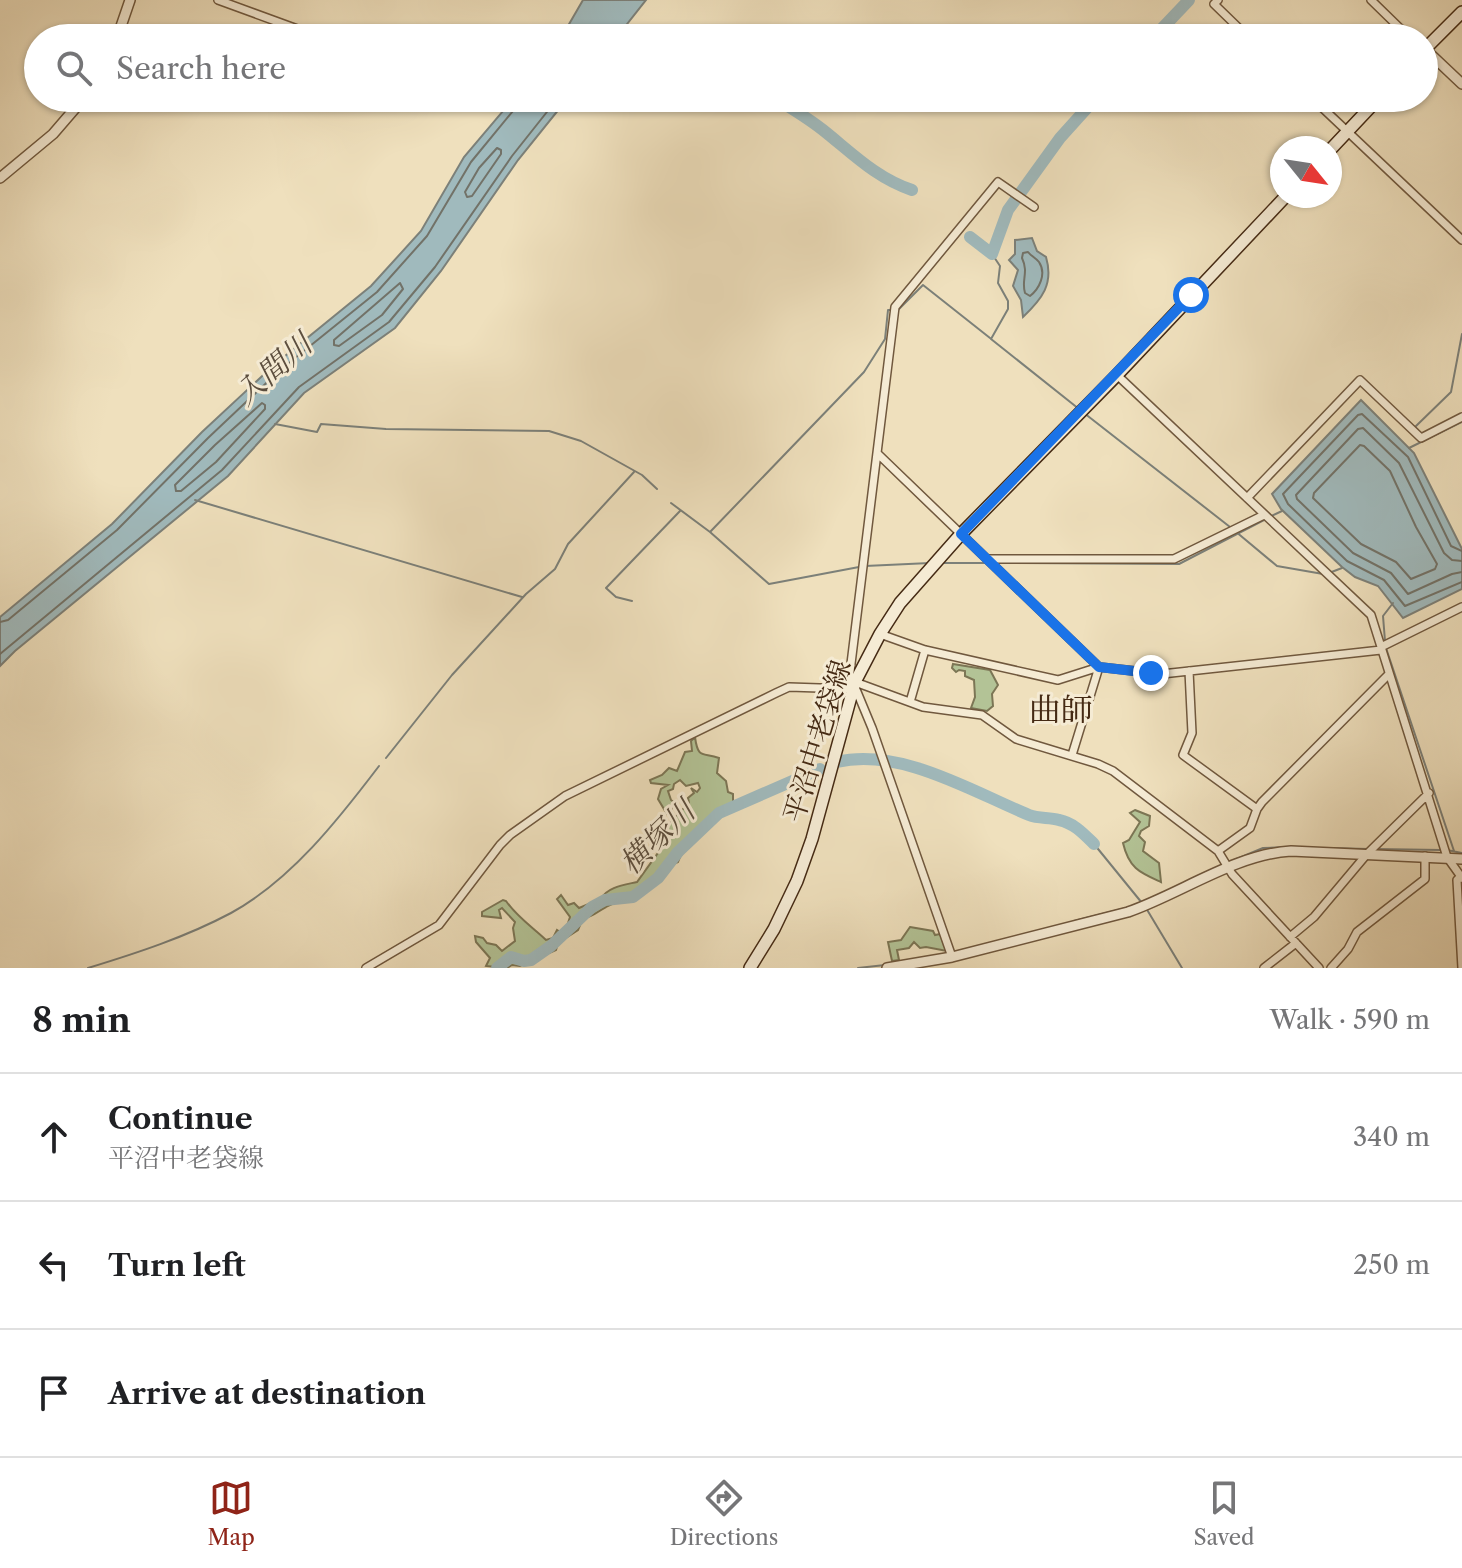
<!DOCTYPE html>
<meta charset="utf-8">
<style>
:root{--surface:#fff;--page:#f2f2f2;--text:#202124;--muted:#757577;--line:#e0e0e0;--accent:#8f2418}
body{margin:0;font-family:"Libre Caslon Text","Noto Serif JP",serif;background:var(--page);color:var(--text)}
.compass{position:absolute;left:1270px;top:136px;width:72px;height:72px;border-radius:50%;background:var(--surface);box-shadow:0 2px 6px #0004;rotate:120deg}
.stop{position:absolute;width:24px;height:24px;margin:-18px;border:6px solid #1a73e8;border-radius:50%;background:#fff}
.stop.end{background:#1a73e8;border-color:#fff;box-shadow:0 2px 8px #0008}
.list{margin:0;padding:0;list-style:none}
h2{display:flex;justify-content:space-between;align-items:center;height:104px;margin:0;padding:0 32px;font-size:34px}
h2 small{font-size:26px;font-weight:400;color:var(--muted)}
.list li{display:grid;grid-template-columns:52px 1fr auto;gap:24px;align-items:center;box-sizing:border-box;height:128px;padding:0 32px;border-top:2px solid var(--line)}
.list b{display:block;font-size:30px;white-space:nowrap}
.list p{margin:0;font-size:26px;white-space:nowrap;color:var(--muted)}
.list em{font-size:26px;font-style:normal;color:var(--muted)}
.icon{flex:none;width:44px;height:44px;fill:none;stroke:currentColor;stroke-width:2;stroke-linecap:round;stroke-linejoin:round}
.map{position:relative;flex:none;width:1462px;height:968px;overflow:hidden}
.search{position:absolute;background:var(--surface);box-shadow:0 2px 6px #0004;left:24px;right:24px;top:24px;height:88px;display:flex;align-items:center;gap:20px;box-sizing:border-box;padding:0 28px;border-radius:44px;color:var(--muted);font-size:30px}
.sheet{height:488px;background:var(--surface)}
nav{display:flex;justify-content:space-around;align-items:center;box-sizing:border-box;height:112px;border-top:2px solid var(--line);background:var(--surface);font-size:22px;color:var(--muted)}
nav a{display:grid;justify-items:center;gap:4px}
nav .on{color:var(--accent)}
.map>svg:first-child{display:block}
</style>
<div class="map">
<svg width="1462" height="968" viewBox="0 0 1462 968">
<rect width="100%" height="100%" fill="#efe0bd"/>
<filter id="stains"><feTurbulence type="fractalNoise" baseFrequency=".0025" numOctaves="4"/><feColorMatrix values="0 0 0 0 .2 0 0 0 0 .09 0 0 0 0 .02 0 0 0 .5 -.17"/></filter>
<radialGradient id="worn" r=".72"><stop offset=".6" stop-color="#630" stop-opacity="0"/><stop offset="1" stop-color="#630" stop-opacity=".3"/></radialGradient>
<path fill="#b3c396" stroke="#7c7655" stroke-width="2" d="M 953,664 L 990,670 L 998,685 L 992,694 L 993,706 L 987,711 L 971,708 L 975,697 L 974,680 L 965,676 L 965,671 L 959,670 L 956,672 L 952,668 Z
M 695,737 C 698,760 703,752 719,758 L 717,773 L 726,781 L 728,792 L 733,794 L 733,807 L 728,807 L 727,812 C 714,823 682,847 678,862 L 669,866 L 662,877 L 653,879 L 655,885 C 640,899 623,897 606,907 C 598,911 592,918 583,918 L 578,930 L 558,943 L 556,950 L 520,966 L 512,965 L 507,968 L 486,966 L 490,958 L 476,942 L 475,936 L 483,938 L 487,943 L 496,945 L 502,951 L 515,941 L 513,928 L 515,922 L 502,908 L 499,910 L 501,918 L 482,916 L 482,912 L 503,900 L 506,901 C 517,917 531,926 546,940 L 553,938 L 557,930 L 560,932 L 567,926 L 570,917 L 557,899 L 561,895 L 568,905 L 574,903 L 579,908 L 601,899 C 607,887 624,885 637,882 L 660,850 L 656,837 L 689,803 L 688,798 L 694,793 L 691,788 L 697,792 L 700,788 L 698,783 L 686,786 L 680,780 L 674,784 L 673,789 L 668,791 L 671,800 L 675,803 L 672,806 L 671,813 L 667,814 L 658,799 L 661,789 L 668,785 L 651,783 L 650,780 L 662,775 L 669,768 L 677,771 L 685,752 L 692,751 L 691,741 Z
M 1135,810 L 1150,816 L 1149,826 L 1141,831 L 1139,836 L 1145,842 L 1143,851 L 1159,863 L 1161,882 C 1141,873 1129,869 1123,843 L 1129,840 L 1140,822 L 1130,813 Z
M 910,927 L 933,931 L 935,935 L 940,934 L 944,937 L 947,951 L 926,947 L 920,948 L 914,942 L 909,948 L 897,950 L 899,960 L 892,961 L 888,942 L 901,940 Z"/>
<path fill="#a0babd" stroke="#7c8079" stroke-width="2" d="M 583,0 L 646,0 L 616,38 L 561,38 Z
M 514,98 L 568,98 L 518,160 L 441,271 L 395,328 L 304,393 L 228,476 L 15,651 L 0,666 L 0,617 L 112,524 L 202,432 L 274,365 L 371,286 L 421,231 L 464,157 Z
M 1032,238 L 1037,251 L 1046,257 C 1054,284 1042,299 1023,317 L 1021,300 L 1013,286 L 1018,270 L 1009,260 L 1015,254 L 1015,240 Z
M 1361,400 L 1414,453 L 1462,549 L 1462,589 L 1403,618 L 1378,586 L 1355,577 L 1342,567 L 1281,509 L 1272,494 Z"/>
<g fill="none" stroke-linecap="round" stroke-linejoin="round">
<path stroke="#727268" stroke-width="2" d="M 497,148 L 501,150 L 501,154 L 472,196 L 467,197 L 465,192 L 479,168 Z
M 1028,252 C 1031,256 1036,258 1039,262 C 1047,274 1039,289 1030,296 L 1025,293 C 1021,280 1029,273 1022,258 L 1023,253 Z
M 400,283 L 403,289 L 382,315 L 339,346 L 334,345 L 334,340 Z
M 262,403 L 265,405 L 265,409 L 216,462 L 181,491 L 176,491 L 175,485 L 215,445 Z
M 1360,445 L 1364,446 L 1390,471 L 1416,527 L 1437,564 L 1435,569 L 1411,579 L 1396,562 L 1361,544 L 1313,498 L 1314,493 Z
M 1462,551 L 1451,546 L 1408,457 L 1362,414 L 1358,415 L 1283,494 L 1288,504 L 1347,561 L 1384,580 L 1405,606 L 1462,582
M 1462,561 L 1452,560 L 1444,553 L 1399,463 L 1363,428 L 1358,429 L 1296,495 L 1297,499 L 1353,553 L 1391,573 L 1408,594 L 1452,574 L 1462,572
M 0,622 L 8,620 L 117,530 L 208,438 L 279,371 L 377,292 L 427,236 L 471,162 L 517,106 L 519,98
M 0,654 L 222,470 L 299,387 L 389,322 L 435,267 L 512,156 L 558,98"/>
<path stroke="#7c8079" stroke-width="2" d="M 992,254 L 1000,266 L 998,283 L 1008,301 L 1008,309 L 991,339 L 1079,409
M 898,310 L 923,285 L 990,338
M 1084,413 L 1230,527
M 275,424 L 317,432 L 321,424 L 386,429 L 549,431 L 581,441 L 642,475 L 657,489
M 1418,430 L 1415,427 L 1451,392 L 1462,334
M 1409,448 L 1462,422
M 195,500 L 522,597
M 671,503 L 710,532 L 769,584 L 859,567
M 1269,517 L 1282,511
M 1235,531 L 1277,566 L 1323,574
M 710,532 L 864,372 L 885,339 L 888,310 L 892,310
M 941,563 L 986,563
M 997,563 L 1179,564 L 1264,520
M 865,566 L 930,563
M 1329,573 L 1342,568
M 632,601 L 616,597 L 606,588 L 680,511
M 1385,641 L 1383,616 L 1393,603
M 1386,648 L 1455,854
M 386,758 L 452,675 L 526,594 L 555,569 L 568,544 L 634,472
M 1094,844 L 1142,903
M 1327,848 L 1369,849
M 1375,849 L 1441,850
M 1447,850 L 1462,853
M 1234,860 L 1263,848 L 1289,847
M 1146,908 L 1182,968
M 1074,921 L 1130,907
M 954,952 L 979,946
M 88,968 C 137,953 186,937 231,913 C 291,880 338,820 379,766
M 858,968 L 885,965"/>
<path stroke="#a0babd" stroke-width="12" d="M 1153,38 L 1189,0
M 775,98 C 791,108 808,118 823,130 C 852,153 876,178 912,190
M 970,237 L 992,254 L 1008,210 L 1060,138 L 1096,98
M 837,762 C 900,747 973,792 1029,815 C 1039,819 1049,817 1059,820 C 1074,823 1084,834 1094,844
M 497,968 L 511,957 L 524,961 L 531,960 L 551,946 L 592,907 L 605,900 L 633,897 L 658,878 L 678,852 L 719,813 L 820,769"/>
<defs>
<path id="minor" d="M 218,0 L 322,38
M 1218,0 L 1214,4 L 1249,38
M 1371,0 L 1410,38
M 1312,98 L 1462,240
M 1117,375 L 1371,615 L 1447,857 L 1462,878
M 878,454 L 1099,667 L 1072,755
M 1247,498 L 1360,380 L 1421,438 L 1462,417
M 987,559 L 1174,559 L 1264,515
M 880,634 L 925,650 L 1058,680 L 1099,667 L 1162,674 L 1381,650
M 1381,647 L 1462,607
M 1189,671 L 1192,733 L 1183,755 L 1257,809
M 855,682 L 923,707 L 982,715 L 1016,739 L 1098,764 L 1113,771 L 1218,851 L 1232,874 L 1319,968
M 855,687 L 872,728 L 952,957
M 848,688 L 895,307 L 998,182 L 1034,207
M 910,702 L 925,650
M 1218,851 L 1250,828 L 1257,809 L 1262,802 L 1389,674
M 1460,877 L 1457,880 L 1462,968
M 1290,937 L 1314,917 L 1367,854 L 1429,793
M 366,968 L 439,925 L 500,845 L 510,835 L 565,796 L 776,693 L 789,687 L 850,689
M 1264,968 L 1296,943
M 1331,968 L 1348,949 L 1357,932 L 1425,879 L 1425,856"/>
<path id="tertiary" d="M 117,38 L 130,0
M 1425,49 L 1462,84
M 0,178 L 53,134 L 84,98
M 887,968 L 952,957 L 1128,912 C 1180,894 1236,854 1291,851 L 1462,859"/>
<path id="secondary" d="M 1424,50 L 1462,12
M 1330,150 L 1379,98
M 750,968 L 774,929 L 797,881 L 812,839 L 855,682 L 880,634 L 900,603 L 961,534 L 1117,375 L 1286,196"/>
</defs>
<use href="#minor" stroke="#70583e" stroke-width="10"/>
<use href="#tertiary" stroke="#70583e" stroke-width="12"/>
<use href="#secondary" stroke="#452a14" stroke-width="14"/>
<use href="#minor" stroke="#f5ebd4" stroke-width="7"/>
<use href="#tertiary" stroke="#f5ebd4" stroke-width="9"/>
<use href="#secondary" stroke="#f5ebd4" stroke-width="11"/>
</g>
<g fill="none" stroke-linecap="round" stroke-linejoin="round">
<path stroke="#1a73e8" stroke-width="10" d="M 1151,673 L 1099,667 L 961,534 L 1191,295"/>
</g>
<g text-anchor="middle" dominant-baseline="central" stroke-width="6" stroke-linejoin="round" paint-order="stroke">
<g font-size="28" fill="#452a14" stroke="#f5ebd4">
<text transform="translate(817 741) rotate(-73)">平沼中老袋線</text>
</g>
<g font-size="30" font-style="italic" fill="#5c4e3e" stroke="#f5ebd4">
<text transform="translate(273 369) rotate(-41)">入間川</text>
<text transform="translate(657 837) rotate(-44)">横塚川</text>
</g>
<g font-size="32" fill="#452a14" stroke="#f5ebd4">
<text x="1061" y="709">曲師</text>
</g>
</g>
<rect width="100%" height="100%" filter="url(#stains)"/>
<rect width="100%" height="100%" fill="url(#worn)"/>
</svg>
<svg class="compass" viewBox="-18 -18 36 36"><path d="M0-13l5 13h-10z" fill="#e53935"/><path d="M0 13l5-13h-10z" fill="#757577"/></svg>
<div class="stop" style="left:1191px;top:295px"></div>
<div class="stop end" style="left:1151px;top:673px"></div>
<div class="search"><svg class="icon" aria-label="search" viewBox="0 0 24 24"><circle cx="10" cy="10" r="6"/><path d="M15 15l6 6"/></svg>Search here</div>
</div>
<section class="sheet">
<h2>8 min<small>Walk · 590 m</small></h2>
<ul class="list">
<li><svg class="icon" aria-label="ahead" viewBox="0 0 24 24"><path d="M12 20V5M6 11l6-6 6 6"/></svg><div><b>Continue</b><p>平沼中老袋線</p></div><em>340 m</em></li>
<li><svg class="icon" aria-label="left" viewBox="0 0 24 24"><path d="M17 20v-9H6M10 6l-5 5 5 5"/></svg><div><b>Turn left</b></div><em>250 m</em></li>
<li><svg class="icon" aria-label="arrive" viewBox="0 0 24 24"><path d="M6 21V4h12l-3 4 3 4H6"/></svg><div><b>Arrive at destination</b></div></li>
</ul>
</section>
<nav>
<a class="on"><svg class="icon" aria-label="map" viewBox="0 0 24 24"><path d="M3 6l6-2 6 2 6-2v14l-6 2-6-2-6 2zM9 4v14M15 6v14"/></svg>Map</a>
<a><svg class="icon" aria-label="directions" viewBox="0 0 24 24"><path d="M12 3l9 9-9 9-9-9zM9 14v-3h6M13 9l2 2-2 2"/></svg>Directions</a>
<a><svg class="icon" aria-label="saved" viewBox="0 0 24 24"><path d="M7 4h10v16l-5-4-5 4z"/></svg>Saved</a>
</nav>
